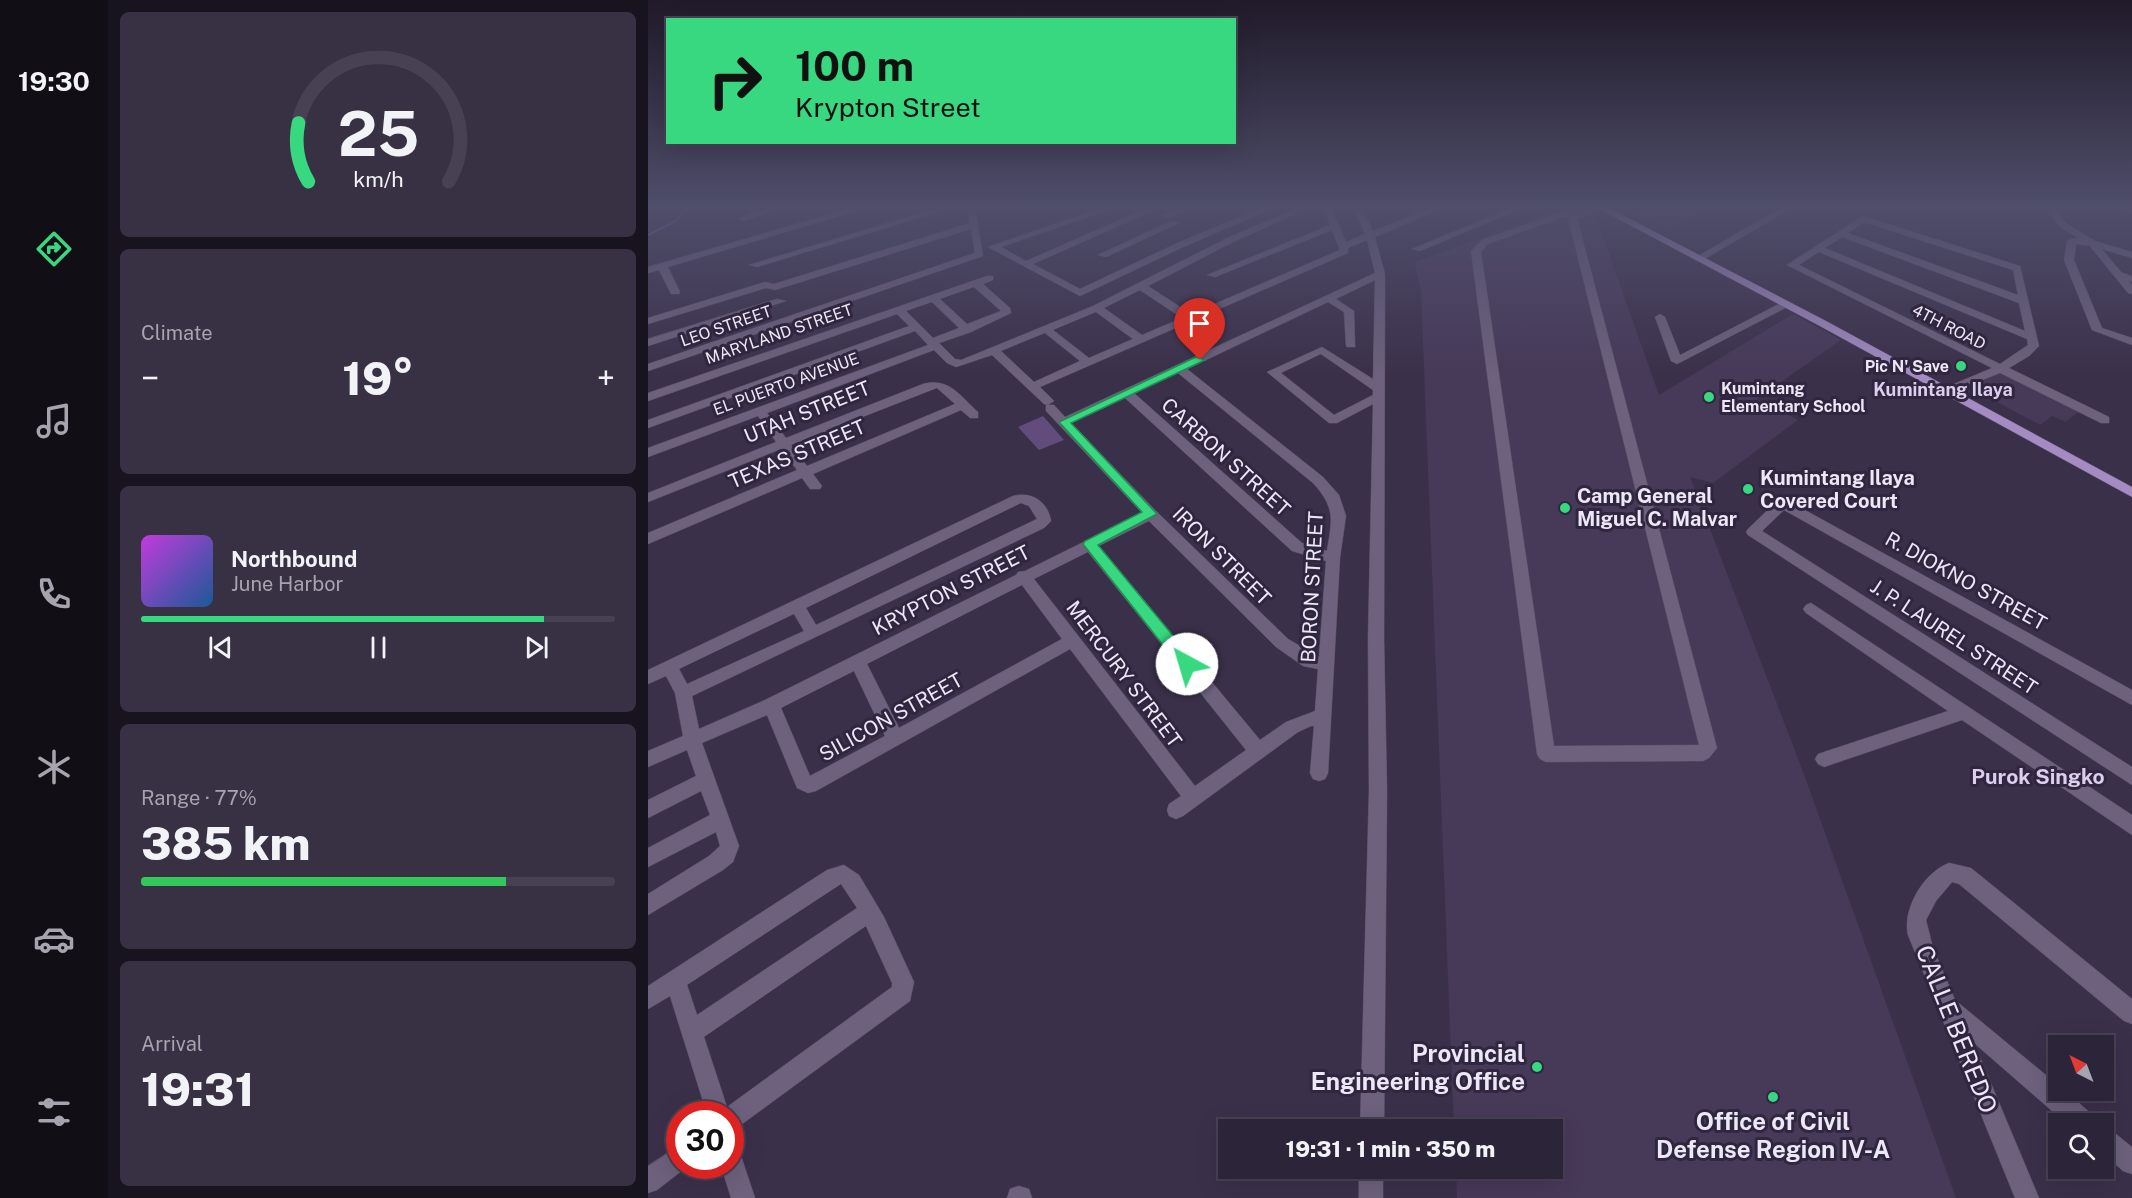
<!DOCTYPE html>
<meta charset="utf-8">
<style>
:root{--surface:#2c2438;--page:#383043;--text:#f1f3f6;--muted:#a6a4ae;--line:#484153;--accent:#37d880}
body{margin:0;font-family:"Public Sans",sans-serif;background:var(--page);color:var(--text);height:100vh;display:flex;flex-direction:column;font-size:22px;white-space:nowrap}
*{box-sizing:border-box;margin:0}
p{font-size:20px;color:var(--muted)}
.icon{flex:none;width:33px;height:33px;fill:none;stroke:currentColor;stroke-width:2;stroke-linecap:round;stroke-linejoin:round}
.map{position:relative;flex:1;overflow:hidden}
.side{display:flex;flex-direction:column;gap:12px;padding:12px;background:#18141f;width:540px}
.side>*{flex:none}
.banner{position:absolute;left:18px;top:18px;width:570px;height:126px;border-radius:0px;box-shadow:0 6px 24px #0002,0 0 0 2px var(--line);background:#37d880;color:#111;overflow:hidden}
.needle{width:39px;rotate:318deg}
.tools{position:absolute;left:1400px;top:1035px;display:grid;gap:12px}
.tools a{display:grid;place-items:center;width:66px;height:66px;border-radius:0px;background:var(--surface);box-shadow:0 6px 24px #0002,0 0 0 2px var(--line);font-size:30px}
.speed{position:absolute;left:18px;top:1101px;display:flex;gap:12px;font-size:30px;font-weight:700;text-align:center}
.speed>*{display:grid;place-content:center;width:78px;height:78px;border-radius:50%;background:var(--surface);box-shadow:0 6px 24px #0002,0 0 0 2px var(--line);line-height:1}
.speed .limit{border:9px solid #d22;background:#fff;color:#111}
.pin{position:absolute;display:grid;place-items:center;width:51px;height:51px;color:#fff;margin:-62px -26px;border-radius:50% 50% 50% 0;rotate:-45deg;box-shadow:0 0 6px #0007}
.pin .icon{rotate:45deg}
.me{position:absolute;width:66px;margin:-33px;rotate:321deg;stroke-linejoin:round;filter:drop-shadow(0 0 4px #0008)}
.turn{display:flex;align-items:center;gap:21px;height:126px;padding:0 30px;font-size:27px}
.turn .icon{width:78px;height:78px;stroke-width:2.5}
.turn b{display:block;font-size:42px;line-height:51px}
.big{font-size:45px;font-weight:800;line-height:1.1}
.side .card{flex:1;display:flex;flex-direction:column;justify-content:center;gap:9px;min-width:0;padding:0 21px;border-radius:9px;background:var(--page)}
.side .dial{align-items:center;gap:0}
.dial svg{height:156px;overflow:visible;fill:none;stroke:var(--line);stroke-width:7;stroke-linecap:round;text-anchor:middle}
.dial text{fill:var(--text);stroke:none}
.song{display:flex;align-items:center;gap:18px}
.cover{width:72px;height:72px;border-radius:9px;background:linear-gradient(135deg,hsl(290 70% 55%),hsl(210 70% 35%))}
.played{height:6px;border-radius:3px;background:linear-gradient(90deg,var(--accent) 85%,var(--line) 85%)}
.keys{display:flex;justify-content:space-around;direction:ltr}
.heat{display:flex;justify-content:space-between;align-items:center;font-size:33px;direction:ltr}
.charge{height:9px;border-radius:4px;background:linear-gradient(90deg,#34c759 77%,var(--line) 0)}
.trip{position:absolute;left:570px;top:1119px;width:345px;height:60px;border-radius:0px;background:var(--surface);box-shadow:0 6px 24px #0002,0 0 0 2px var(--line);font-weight:800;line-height:60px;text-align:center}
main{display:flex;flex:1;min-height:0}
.tab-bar{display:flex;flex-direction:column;width:108px;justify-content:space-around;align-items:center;background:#120e16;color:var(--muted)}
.tab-bar .icon{width:42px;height:42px}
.tab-bar .current{color:var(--accent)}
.tab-bar b{font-size:27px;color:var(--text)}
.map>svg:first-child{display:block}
.built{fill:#473958}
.green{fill:#614c7b}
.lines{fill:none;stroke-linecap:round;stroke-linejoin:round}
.stream{stroke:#7c5da1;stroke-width:2}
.street-casing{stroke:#584e63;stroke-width:1}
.secondary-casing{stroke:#584e63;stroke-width:1}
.primary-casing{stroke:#584e63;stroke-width:1}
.street{fill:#6d617d;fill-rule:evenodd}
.secondary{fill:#6d617d;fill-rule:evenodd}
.primary{fill:#a48cc3;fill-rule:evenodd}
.route{fill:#37d880;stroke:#248c53;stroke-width:1.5}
.poi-dot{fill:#37d880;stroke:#31263f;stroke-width:2}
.labels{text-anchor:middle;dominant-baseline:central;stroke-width:6;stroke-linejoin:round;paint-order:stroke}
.far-street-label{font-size:16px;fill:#ede7f7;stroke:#31263f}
.far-poi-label{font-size:16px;font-weight:bold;fill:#ede7f7;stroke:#31263f;text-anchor:end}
.far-quarter-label{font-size:18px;font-weight:bold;fill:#dbceee;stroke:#31263f}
.street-label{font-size:20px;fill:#ede7f7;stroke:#31263f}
.poi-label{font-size:20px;font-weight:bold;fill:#ede7f7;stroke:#31263f;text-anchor:start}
.neighbourhood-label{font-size:21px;font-weight:bold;fill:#dbceee;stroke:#31263f}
.near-street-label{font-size:24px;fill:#ede7f7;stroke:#31263f}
.near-poi-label{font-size:24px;font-weight:bold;fill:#ede7f7;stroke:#31263f;text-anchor:end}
</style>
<main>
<nav class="tab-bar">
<b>19:30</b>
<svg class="icon current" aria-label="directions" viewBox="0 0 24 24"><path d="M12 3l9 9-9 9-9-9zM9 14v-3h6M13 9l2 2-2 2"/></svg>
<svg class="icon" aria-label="music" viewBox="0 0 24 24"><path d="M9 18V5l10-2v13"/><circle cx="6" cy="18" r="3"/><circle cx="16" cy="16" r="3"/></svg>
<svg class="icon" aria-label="phone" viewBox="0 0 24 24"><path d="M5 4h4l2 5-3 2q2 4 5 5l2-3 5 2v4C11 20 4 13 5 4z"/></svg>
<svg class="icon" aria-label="climate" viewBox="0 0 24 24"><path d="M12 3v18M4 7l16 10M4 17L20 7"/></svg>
<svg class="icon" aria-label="car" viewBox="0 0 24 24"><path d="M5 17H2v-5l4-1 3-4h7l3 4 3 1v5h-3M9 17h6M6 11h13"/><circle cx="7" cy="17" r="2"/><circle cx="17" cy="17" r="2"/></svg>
<svg class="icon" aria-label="filters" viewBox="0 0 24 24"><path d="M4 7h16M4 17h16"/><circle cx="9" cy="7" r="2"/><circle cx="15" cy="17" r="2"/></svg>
</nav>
<section class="side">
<div class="card dial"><svg viewBox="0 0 100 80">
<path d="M14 69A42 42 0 1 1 86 69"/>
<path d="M14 69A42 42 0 0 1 9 39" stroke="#37d880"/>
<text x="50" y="56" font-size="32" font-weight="700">25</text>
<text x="50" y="72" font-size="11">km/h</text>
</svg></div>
<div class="card"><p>Climate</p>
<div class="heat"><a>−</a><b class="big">19°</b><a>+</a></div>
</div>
<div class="card">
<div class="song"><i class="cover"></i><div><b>Northbound</b><p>June Harbor</p></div></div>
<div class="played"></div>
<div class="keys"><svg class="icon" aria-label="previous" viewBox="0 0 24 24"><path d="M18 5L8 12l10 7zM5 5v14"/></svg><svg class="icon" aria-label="pause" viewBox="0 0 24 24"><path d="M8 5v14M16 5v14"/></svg><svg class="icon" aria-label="next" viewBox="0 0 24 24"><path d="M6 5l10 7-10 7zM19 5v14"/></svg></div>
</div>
<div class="card"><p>Range · 77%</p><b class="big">385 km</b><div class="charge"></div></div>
<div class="card"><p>Arrival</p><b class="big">19:31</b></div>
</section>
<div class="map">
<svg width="1484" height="1198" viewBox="0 0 1484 1198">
<rect width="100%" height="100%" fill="#3b304a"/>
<path class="built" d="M 918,207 L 942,207 L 949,211 L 949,220 L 1011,395 L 1145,314 L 1193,340 L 1109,399 L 1150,420 L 1065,483 L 1042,477 L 1157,777 L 1308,1198 L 809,1198 L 808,1169 L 904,1168 L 904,1130 L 806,1129 L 773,292 L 767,262 Z
M 998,207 L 1063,207 L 1064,208 L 1018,231 L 983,214 Z
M 1351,373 L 1430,412 L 1418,422 L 1404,416 L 1392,425 L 1321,387 Z"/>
<path class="green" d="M 395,416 L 416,440 L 391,450 L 370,427 Z"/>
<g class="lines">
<path class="stream" d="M 0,235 L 28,221 L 39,207"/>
<g class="street-casing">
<path id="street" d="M 123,207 L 137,207 L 95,221 L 91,218 Z
M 208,207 L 222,207 L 20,267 L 32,292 L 31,294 L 23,294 L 11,270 L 0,273 L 0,267 Z
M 293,207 L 307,207 L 109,267 L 101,265 Z
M 319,207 L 327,207 L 335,256 L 0,371 L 0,364 L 327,253 L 323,229 L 127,290 L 118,288 L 0,324 L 0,318 L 117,282 L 126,284 L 322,223 Z
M 457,207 L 470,207 L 353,247 L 378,261 L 501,207 L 513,207 L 385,264 L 432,289 L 527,244 L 616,207 L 628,207 L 533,248 L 432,296 L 340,247 Z
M 533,207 L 546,207 L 520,218 L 513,216 Z
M 652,207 L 664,207 L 585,242 L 500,286 L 543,314 L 692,250 L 684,230 L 567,277 L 559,275 L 682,225 L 675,207 L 683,207 L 698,242 L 717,234 L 705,207 L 713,207 L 725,231 L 786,207 L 798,207 L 727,237 L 737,274 L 736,639 L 739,791 L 736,1130 L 712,1130 L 721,791 L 720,639 L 725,404 L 689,423 L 681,423 L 619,372 L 674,347 L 725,379 L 727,280 L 688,299 L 706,311 L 707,347 L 699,347 L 698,345 L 696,312 L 680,302 L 539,369 L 675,477 L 691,495 L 698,516 L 692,557 L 680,773 L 677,779 L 671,781 L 665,779 L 662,773 L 666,726 L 663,726 L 650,732 L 535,816 L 528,819 L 521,816 L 519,810 L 521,804 L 533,796 L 422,649 L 168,791 L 160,793 L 149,788 L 119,715 L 54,743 L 91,846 L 85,862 L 75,870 L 0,915 L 0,894 L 61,856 L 72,846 L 68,832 L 0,867 L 0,848 L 62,815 L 53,791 L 0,818 L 0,800 L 48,776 L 39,750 L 0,767 L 0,751 L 35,736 L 27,693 L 18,676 L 0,684 L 0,670 L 365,496 C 384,491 400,502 403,521 L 396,528 L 44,696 L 51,729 L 117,700 L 368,575 L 370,572 L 377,571 L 494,513 L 398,411 L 398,405 L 406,405 L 417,417 L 727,273 L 719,240 L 700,248 L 700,253 L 392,387 L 406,401 L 400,405 L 396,404 L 344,355 L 308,367 L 299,363 L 286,350 L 119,413 L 138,438 L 275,384 C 301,377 312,396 330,412 L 330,418 L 322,418 L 313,410 L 165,474 L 174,486 L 172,489 L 162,489 L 154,478 L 0,544 L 0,533 L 149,470 L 133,449 L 0,502 L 0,493 L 128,442 L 110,416 L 0,457 L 0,448 L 280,345 L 267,331 L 0,428 L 0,420 L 261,326 L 249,314 L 0,401 L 0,393 L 339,276 L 345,276 L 345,280 L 335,284 L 362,308 L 363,313 L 323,332 L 291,343 L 307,359 L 313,360 L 445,306 L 579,238 ZM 326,287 L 353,311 L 319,324 L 292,299 ZM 492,290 L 534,318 L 494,335 L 456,308 ZM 284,302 L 311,328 L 285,338 L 258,311 ZM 448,312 L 485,339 L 441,358 L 405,330 ZM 397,333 L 432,361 L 386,382 L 353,351 ZM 673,354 L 725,390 L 725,395 L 686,415 L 633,373 ZM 530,373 L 665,483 C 688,508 684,520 679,551 L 654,543 L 486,393 ZM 289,388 L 307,404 L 159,466 L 143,445 ZM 477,398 L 644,551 L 678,561 L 671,657 L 640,639 L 508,511 L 423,423 ZM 373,503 L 381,506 L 389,519 L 168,625 L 158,608 ZM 501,521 L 628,647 L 655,666 L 670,669 L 667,711 L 638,722 L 612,740 L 451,546 ZM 440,552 L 598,750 L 547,786 L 386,579 ZM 374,585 L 414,639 L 251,728 L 219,664 ZM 146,614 L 156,631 L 39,684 L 31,669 ZM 206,671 L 237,736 L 162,776 L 133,708 Z
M 866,207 L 878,207 L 772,251 L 764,249 Z
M 926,207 L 939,207 L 925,214 L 952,207 L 959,209 L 929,218 L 1069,748 L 1061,758 L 1055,761 L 898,762 L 892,759 L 889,754 L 823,251 L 834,240 ZM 916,217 L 920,218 L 1051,745 L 906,746 L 833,252 L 840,244 Z
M 1135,207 L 1146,207 L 1053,261 L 1045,259 Z
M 1466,207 L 1484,207 L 1484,213 L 1467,209 Z
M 1215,216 L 1372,266 L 1391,346 L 1381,356 L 1361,368 L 1461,417 L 1461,423 L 1453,423 L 1352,373 L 1302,393 L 1294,393 L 1294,389 L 1344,368 L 1139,265 ZM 1216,222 L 1365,270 L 1370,295 L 1200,233 ZM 1194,237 L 1371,303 L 1377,331 L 1177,248 ZM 1171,252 L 1379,339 L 1380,345 L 1352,364 L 1151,265 Z
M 524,221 L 531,223 L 458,257 L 450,255 Z
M 1424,238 L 1444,240 L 1484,252 L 1484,258 L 1443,246 L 1428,244 L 1426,260 L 1454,328 L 1484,338 L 1484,345 L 1444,330 L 1416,260 L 1419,241 Z
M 1472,272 L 1484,276 L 1484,282 L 1469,277 L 1469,273 Z
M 129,299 L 138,301 L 0,346 L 0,339 Z
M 1137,301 L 1141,302 L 1141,306 L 1029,364 L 1023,361 L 1007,317 L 1012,314 L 1017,317 L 1032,355 Z
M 1135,498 L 1484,690 L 1484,705 L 1136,510 L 1114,531 L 1484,767 L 1484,785 L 1100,535 L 1098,532 L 1100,529 L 1130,500 Z
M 1163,603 L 1484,815 L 1484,835 L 1314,720 L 1176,767 L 1170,764 L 1167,759 L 1170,754 L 1300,711 L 1158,613 L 1155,609 L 1158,605 Z
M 1301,863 L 1323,868 L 1484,999 L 1484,1024 L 1476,1021 L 1311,884 L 1304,882 L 1288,901 L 1278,920 L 1285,948 L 1307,1000 L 1410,1085 L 1410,1090 L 1416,1090 L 1446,1116 L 1450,1124 L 1419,1124 L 1326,1043 L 1391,1198 L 1367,1198 L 1260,935 C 1254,909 1276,872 1301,863 Z
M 196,865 L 211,875 L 236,917 L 266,982 L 262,1001 L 90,1127 L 82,1130 L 82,1114 L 59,1114 L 22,996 L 0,1009 L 0,986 L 179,870 ZM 193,884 L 209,908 L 49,1015 L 39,985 ZM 218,926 L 244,983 L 244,987 L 79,1107 L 56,1037 Z
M 1455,1126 L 1463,1130 L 1484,1147 L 1484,1174 L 1475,1171 L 1455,1153 Z
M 82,1143 L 90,1147 L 107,1198 L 83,1198 L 73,1166 L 82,1166 Z
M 32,1145 L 32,1166 L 40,1166 L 9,1190 L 0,1193 L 0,1166 Z
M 711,1168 L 735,1168 L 735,1198 L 711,1198 Z
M 371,1186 L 381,1189 L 384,1198 L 359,1198 L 362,1189 Z"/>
</g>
<g class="secondary-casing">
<path id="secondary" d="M 1396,207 L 1405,207 L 1418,223 L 1447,241 L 1484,285 L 1484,294 L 1480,293 L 1441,245 L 1412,227 Z"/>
</g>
<g class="primary-casing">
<path id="primary" d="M 948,207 L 959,207 L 1178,321 L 1484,487 L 1484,497 L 1170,325 Z"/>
</g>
<use href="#street" class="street"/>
<use href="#secondary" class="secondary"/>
<use href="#primary" class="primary"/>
</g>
<linearGradient id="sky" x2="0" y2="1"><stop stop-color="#201a29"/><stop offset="0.55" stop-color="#4f4e6b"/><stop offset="1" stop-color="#4f4e6b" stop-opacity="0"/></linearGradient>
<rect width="1484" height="375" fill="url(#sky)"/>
<path class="route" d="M 548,357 L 557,360 L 423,423 L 509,514 L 450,545 L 545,660 L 547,664 L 545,669 L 534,669 L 435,544 L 437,541 L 494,512 L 411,422 Z"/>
<g class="poi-dot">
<circle cx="1313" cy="366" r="6"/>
<circle cx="1061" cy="397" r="6"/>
<circle cx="1100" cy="489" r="6"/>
<circle cx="917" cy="508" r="6"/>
<circle cx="889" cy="1067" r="6"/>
<circle cx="1125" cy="1097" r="6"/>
</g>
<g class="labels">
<g class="far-street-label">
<text transform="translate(78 326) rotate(-19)">LEO STREET</text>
<text transform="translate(1301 327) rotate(27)">4TH ROAD</text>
<text transform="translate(131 334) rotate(-19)">MARYLAND STREET</text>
<text transform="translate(138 384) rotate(-20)">EL PUERTO AVENUE</text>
</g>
<g class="far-poi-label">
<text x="1301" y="366">Pic N' Save</text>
<text x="1073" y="388" text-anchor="start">Kumintang<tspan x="1073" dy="18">Elementary School</tspan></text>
</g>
<g class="far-quarter-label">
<text x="1295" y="389">Kumintang Ilaya</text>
</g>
<g class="street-label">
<text transform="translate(159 412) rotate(-22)">UTAH STREET</text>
<text transform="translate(149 454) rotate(-23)">TEXAS STREET</text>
<text transform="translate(578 457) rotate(42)">CARBON STREET</text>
<text transform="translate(574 556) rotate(45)">IRON STREET</text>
<text transform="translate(1318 581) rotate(29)">R. DIOKNO STREET</text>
<text transform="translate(664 587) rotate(-87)">BORON STREET</text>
<text transform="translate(303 590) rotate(-27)">KRYPTON STREET</text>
<text transform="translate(1306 637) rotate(33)">J. P. LAUREL STREET</text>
<text transform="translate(476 674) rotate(53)">MERCURY STREET</text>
<text transform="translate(243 717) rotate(-29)">SILICON STREET</text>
</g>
<g class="poi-label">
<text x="1112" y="478">Kumintang Ilaya<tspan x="1112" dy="23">Covered Court</tspan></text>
<text x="929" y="496">Camp General<tspan x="929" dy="23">Miguel C. Malvar</tspan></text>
</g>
<g class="neighbourhood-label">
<text x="1390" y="776">Purok Singko</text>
</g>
<g class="near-street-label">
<text transform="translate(1309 1029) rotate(68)">CALLE BEREDO</text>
</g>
<g class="near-poi-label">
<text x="877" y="1053">Provincial<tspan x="877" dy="28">Engineering Office</tspan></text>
<text x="1125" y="1121" text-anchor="middle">Office of Civil<tspan x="1125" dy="28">Defense Region IV-A</tspan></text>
</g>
</g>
</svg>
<div class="tools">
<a><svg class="needle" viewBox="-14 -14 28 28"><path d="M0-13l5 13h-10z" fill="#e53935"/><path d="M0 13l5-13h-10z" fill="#a6a4ae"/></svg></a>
<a><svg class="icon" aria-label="search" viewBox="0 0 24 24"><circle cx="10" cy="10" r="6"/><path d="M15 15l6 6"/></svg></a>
</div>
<div class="speed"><div class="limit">30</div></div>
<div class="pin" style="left:552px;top:360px;background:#d93025"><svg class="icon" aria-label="arrive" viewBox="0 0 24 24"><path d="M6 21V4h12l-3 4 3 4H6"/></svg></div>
<svg class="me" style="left:539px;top:664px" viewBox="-20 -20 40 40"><circle r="19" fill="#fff"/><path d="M0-13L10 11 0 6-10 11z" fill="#37d880"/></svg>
<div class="trip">19:31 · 1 min · 350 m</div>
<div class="banner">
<div class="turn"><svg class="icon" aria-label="right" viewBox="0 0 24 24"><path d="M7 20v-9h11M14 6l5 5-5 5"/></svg><div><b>100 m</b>Krypton Street</div></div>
</div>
</div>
</main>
